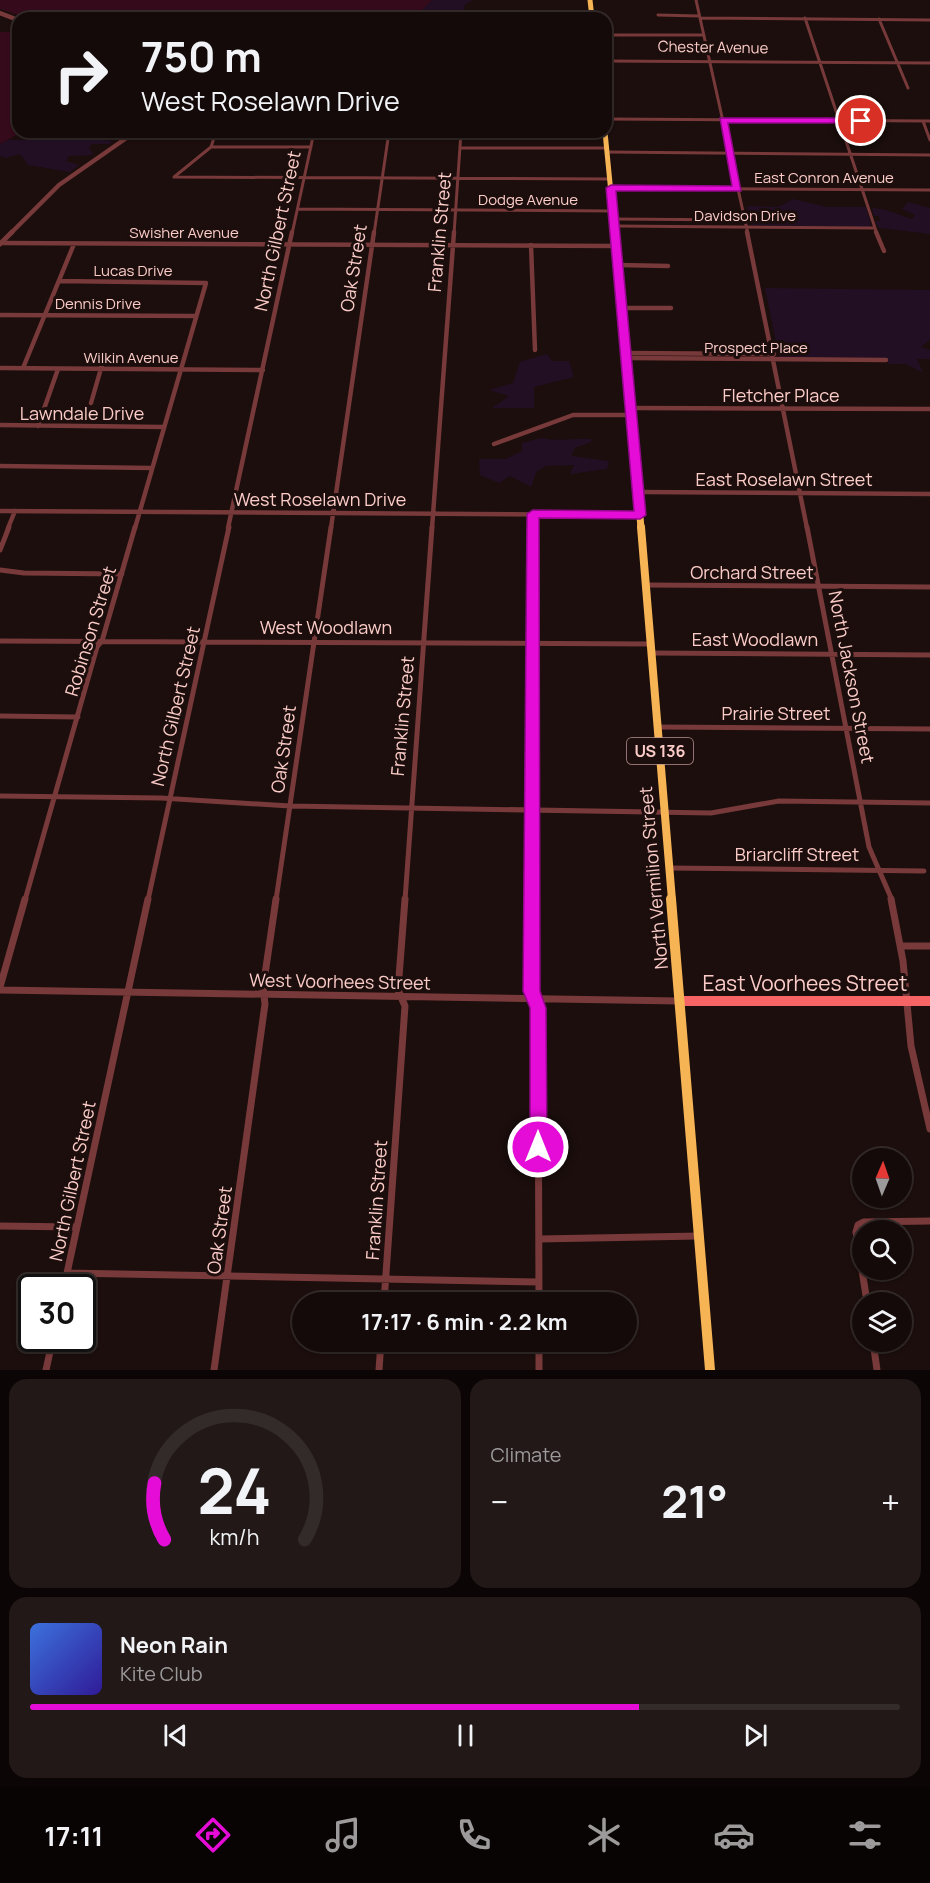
<!DOCTYPE html>
<meta charset="utf-8">
<style>
:root{--surface:#140a09;--page:#211817;--text:#f1f3f6;--muted:#9d9a9c;--line:#332b2a;--accent:#e40cd6}
body{margin:0;font-family:Manrope,sans-serif;background:var(--page);color:var(--text);height:100vh;display:flex;flex-direction:column;font-size:22px;white-space:nowrap}
*{box-sizing:border-box;margin:0}
p{font-size:20px;color:var(--muted)}
.icon{flex:none;width:33px;height:33px;fill:none;stroke:currentColor;stroke-width:2;stroke-linecap:round;stroke-linejoin:round}
.map{position:relative;height:1370px;overflow:hidden}
.sheet{display:flex;flex-direction:column;gap:9px;padding:9px;background:#0b0605;flex:1}
.sheet>*{flex:none}
.top-card{position:absolute;left:12px;top:12px;width:600px;height:126px;border-radius:18px;box-shadow:0 2px 4px #0004,0 0 0 2px var(--line);background:#140a09;color:var(--text);overflow:hidden}
.needle{width:39px;rotate:2deg}
.tools{position:absolute;left:852px;top:1148px;display:grid;gap:12px}
.tools a{display:grid;place-items:center;width:60px;height:60px;border-radius:50%;background:var(--surface);box-shadow:0 2px 4px #0004,0 0 0 2px var(--line);font-size:30px}
.speed{position:absolute;left:18px;top:1274px;display:flex;gap:12px;font-size:30px;font-weight:700;text-align:center}
.speed>*{display:grid;place-content:center;width:78px;height:78px;border-radius:50%;background:var(--surface);box-shadow:0 2px 4px #0004,0 0 0 2px var(--line);line-height:1}
.speed .limit{border:3px solid #111;border-radius:9px;background:#fff;color:#111}
.pin{position:absolute;display:grid;place-items:center;width:51px;height:51px;color:#fff;margin:-26px;border:3px solid #fff;border-radius:50%;box-shadow:0 2px 6px #0007}
.me{position:absolute;width:66px;margin:-33px;rotate:0deg;stroke-linejoin:round;filter:drop-shadow(0 0 4px #0008)}
.turn{display:flex;align-items:center;gap:21px;height:126px;padding:0 30px;font-size:27px}
.turn .icon{width:78px;height:78px;stroke-width:2.5}
.turn b{display:block;font-size:42px;line-height:51px}
.big{font-size:45px;font-weight:700;line-height:1.1}
.sheet .card{flex:1;display:flex;flex-direction:column;justify-content:center;gap:9px;min-width:0;padding:0 21px;border-radius:18px;background:var(--page)}
.sheet .dial{align-items:center;gap:0}
.dial svg{height:156px;overflow:visible;fill:none;stroke:var(--line);stroke-width:7;stroke-linecap:round;text-anchor:middle}
.dial text{fill:var(--text);stroke:none}
.song{display:flex;align-items:center;gap:18px}
.cover{width:72px;height:72px;border-radius:9px;background:linear-gradient(135deg,hsl(220 70% 55%),hsl(250 70% 35%))}
.played{height:6px;border-radius:3px;background:linear-gradient(90deg,var(--accent) 70%,var(--line) 70%)}
.keys{display:flex;justify-content:space-around;direction:ltr}
.heat{display:flex;justify-content:space-between;align-items:center;font-size:33px;direction:ltr}
.sheet .tiles{flex:1;display:grid;gap:9px;grid-template-columns:1fr 1fr}
.card:last-child{grid-column:span 2}
.trip{position:absolute;left:292px;top:1292px;width:345px;height:60px;border-radius:30px;background:var(--surface);box-shadow:0 2px 4px #0004,0 0 0 2px var(--line);font-weight:700;line-height:60px;text-align:center}
.menu{display:flex;height:96px;justify-content:space-around;align-items:center;background:#080404;color:var(--muted)}
.menu .icon{width:42px;height:42px}
.menu .active{color:var(--accent)}
.menu b{font-size:27px;color:var(--text)}
.map>svg:first-child{display:block}
.green{fill:#230f24}
.water{fill:#350a1b}
.lines{fill:none;stroke-linecap:round;stroke-linejoin:round}
.minor-far3{stroke:#773939;stroke-width:3}
.minor-far2{stroke:#773939;stroke-width:4.5}
.minor-far1{stroke:#773939;stroke-width:5}
.minor{stroke:#773939;stroke-width:7}
.tertiary-far1{stroke:#773939;stroke-width:4.5}
.tertiary{stroke:#773939;stroke-width:5}
.secondary{stroke:#f76465;stroke-width:10}
.primary-far3{stroke:#f6b455;stroke-width:5}
.primary-far2{stroke:#f6b455;stroke-width:7}
.primary-far1{stroke:#f6b455;stroke-width:8}
.primary{stroke:#f6b455;stroke-width:10}
.route{fill:#e40cd6;stroke:#94088b;stroke-width:1.5}
.labels{text-anchor:middle;dominant-baseline:central;stroke-width:6;stroke-linejoin:round;paint-order:stroke}
.far-street-label{font-size:15px;fill:#fcccc8;stroke:#1b0e0c}
.shield{fill:#1b0e0c;stroke:#b89390;stroke-width:1.5}
.shield-label{font-size:16px;font-weight:bold;fill:#fcccc8}
.street-label{font-size:18px;fill:#fcccc8;stroke:#1b0e0c}
.near-street-label{font-size:21px;fill:#fcccc8;stroke:#1b0e0c}
</style>
<div class="map">
<svg width="930" height="1370" viewBox="0 0 930 1370">
<rect width="100%" height="100%" fill="#1b0e0c"/>
<path class="green" d="M 432,0 L 474,0 L 465,4 L 462,18 L 414,18 Z
M 48,132 L 96,132 L 91,139 L 113,141 L 109,144 L 92,144 L 89,147 L 93,155 L 69,156 L 66,161 L 79,165 L 70,172 L 28,165 L 20,154 L 6,158 L 0,156 L 0,144 L 8,140 L 54,139 Z
M 793,199 L 827,207 L 866,207 L 871,225 L 868,227 L 751,225 L 747,206 L 778,207 Z
M 908,202 L 930,208 L 930,234 L 879,228 L 875,221 L 880,221 L 879,216 L 874,216 L 872,208 L 883,209 L 912,219 L 915,215 L 902,209 Z
M 765,288 L 930,290 L 930,340 L 921,347 L 930,350 L 930,359 L 917,359 L 923,373 L 906,364 L 888,364 L 887,358 L 779,357 Z
M 547,354 L 552,361 L 569,361 L 574,377 L 534,387 L 534,408 L 492,408 L 509,396 L 489,390 L 513,383 L 520,362 Z
M 541,438 C 559,442 573,438 591,439 L 591,442 L 575,448 L 571,456 L 609,461 L 607,469 L 570,474 L 574,465 L 546,466 L 536,472 L 531,487 L 510,476 L 499,483 L 480,475 L 479,459 L 506,459 L 522,451 L 522,443 Z"/>
<path class="water" d="M 0,0 L 432,0 L 414,18 L 27,18 L 0,9 Z
M 0,32 L 18,32 L 18,132 L 22,132 L 0,144 Z"/>
<g class="lines">
<path class="minor-far3" d="M 696,0 L 748,234
M 658,15 L 699,16
M 700,18 L 930,20
M 805,18 L 877,234
M 879,19 L 908,88
M 606,35 L 704,35
M 606,61 L 930,63
M 606,119 L 930,121
M 923,121 L 930,140
M 211,147 L 311,147
M 460,148 L 607,148
M 607,152 L 930,155
M 174,177 L 610,179
M 174,177 L 211,147 L 216,132
M 611,188 L 930,190
M 298,209 L 613,211
M 614,219 L 745,220
M 615,226 L 874,228
M 292,234 L 314,132
M 374,234 L 389,132
M 454,234 L 461,132"/>
<path class="minor-far2" d="M 747,232 L 807,528
M 876,232 L 884,251
M 2,243 L 617,246
M 531,245 L 535,350
M 619,265 L 668,266
M 59,281 L 206,283 L 135,528
M 623,308 L 671,308
M 0,315 L 196,316
M 626,353 L 774,354
M 627,358 L 886,360
M 0,368 L 263,370
M 23,368 L 74,244
M 91,403 L 104,358
M 631,408 L 930,409
M 0,425 L 163,427
M 38,426 L 58,369
M 494,444 L 573,415 L 631,415
M 0,466 L 152,468
M 638,492 L 930,494
M 0,511 L 640,515
M 8,528 L 15,511
M 228,528 L 292,232
M 331,528 L 374,232
M 432,528 L 454,232
M 533,528 L 533,514"/>
<path class="minor-far1" d="M 807,527 L 869,847 L 892,900
M 0,550 L 9,527
M 0,570 L 24,573 L 122,574
M 646,585 L 930,587
M 0,641 L 651,644
M 651,653 L 930,655
M 0,716 L 78,717
M 658,727 L 930,729
M 0,796 L 161,798 L 290,806 L 711,813 L 779,801 L 930,803
M 669,868 L 924,871
M 25,900 L 97,647 L 102,641 L 135,527
M 148,900 L 229,527
M 276,900 L 331,527
M 405,900 L 432,527
M 532,900 L 533,527"/>
<path class="minor" d="M 532,899 L 532,991 L 538,1008 L 539,1302
M 891,899 L 903,961 L 911,1046 L 930,1129
M 901,946 L 930,946
M 0,987 L 25,899
M 0,990 L 679,1001
M 0,1226 L 77,1227
M 539,1239 L 699,1236
M 67,1273 L 539,1282
M 64,1287 L 148,899
M 384,1302 L 405,1006 L 398,990 L 405,899
M 867,1302 L 856,1232 L 858,1225 L 864,1222 L 930,1221
M 539,1341 L 539,1370
M 873,1341 L 877,1370
M 46,1370 L 53,1338
M 214,1370 L 265,1004 L 263,988 L 276,899
M 379,1370 L 381,1341"/>
<path class="tertiary-far1" d="M 0,13 L 18,20
M 10,234 L 59,185 L 135,132"/>
<path class="tertiary" d="M 0,244 L 12,232"/>
<path class="secondary" d="M 680,1001 L 930,1001"/>
<path class="primary-far3" d="M 590,0 L 592,18
M 605,132 L 615,234"/>
<path class="primary-far2" d="M 615,232 L 641,528"/>
<path class="primary-far1" d="M 641,527 L 672,900"/>
<path class="primary" d="M 671,899 L 710,1370"/>
</g>
<path class="route" d="M 720,118 L 861,118 L 865,121 L 861,123 L 728,123 L 741,191 L 616,191 L 646,515 L 640,519 L 539,518 L 540,991 L 546,1008 L 547,1147 L 545,1152 L 538,1155 L 532,1152 L 530,1147 L 530,1008 L 523,991 L 527,514 L 533,510 L 634,511 L 606,188 L 611,185 L 732,186 Z"/>
<g class="labels">
<g class="far-street-label">
<text transform="translate(713 47) rotate(1)">Chester Avenue</text>
<text x="824" y="177">East Conron Avenue</text>
<text x="528" y="199">Dodge Avenue</text>
<text x="745" y="215">Davidson Drive</text>
<text x="184" y="232">Swisher Avenue</text>
<text x="133" y="270">Lucas Drive</text>
<text x="98" y="303">Dennis Drive</text>
<text x="756" y="347">Prospect Place</text>
<text x="131" y="357">Wilkin Avenue</text>
</g>
<rect class="shield" x="627" y="738" width="66" height="26" rx="4.5"/>
<g class="shield-label">
<text x="660" y="751">US 136</text>
</g>
<g class="street-label">
<text transform="translate(277 231) rotate(-78)">North Gilbert Street</text>
<text transform="translate(439 232) rotate(-85)">Franklin Street</text>
<text transform="translate(353 268) rotate(-81)">Oak Street</text>
<text x="781" y="395">Fletcher Place</text>
<text x="82" y="413">Lawndale Drive</text>
<text x="784" y="479">East Roselawn Street</text>
<text x="320" y="499">West Roselawn Drive</text>
<text x="752" y="572">Orchard Street</text>
<text x="326" y="627">West Woodlawn</text>
<text transform="translate(90 631) rotate(-73)">Robinson Street</text>
<text x="755" y="639">East Woodlawn</text>
<text transform="translate(852 677) rotate(79)">North Jackson Street</text>
<text transform="translate(175 706) rotate(-77)">North Gilbert Street</text>
<text x="776" y="713">Prairie Street</text>
<text transform="translate(402 716) rotate(-85)">Franklin Street</text>
<text transform="translate(283 749) rotate(-82)">Oak Street</text>
<text x="797" y="854">Briarcliff Street</text>
<text transform="translate(653 878) rotate(-95)">North Vermilion Street</text>
<text transform="translate(340 981) rotate(1)">West Voorhees Street</text>
<text transform="translate(72 1181) rotate(-78)">North Gilbert Street</text>
<text transform="translate(376 1200) rotate(-86)">Franklin Street</text>
<text transform="translate(219 1230) rotate(-82)">Oak Street</text>
</g>
<g class="near-street-label">
<text x="805" y="983">East Voorhees Street</text>
</g>
</g>
</svg>
<div class="tools">
<a><svg class="needle" viewBox="-14 -14 28 28"><path d="M0-13l5 13h-10z" fill="#e53935"/><path d="M0 13l5-13h-10z" fill="#9d9a9c"/></svg></a>
<a><svg class="icon" aria-label="search" viewBox="0 0 24 24"><circle cx="10" cy="10" r="6"/><path d="M15 15l6 6"/></svg></a>
<a><svg class="icon" aria-label="layers" viewBox="0 0 24 24"><path d="M12 4l9 5-9 5-9-5zM3 14l9 5 9-5"/></svg></a>
</div>
<div class="speed"><div class="limit">30</div></div>
<div class="pin" style="left:861px;top:121px;background:#d93025"><svg class="icon" aria-label="arrive" viewBox="0 0 24 24"><path d="M6 21V4h12l-3 4 3 4H6"/></svg></div>
<svg class="me" style="left:538px;top:1147px" viewBox="-20 -20 40 40"><circle r="17" fill="#e40cd6" stroke="#fff" stroke-width="3"/><path d="M0-11L8 9 0 5-8 9z" fill="#fff"/></svg>
<div class="trip">17:17 · 6 min · 2.2 km</div>
<div class="top-card">
<div class="turn"><svg class="icon" aria-label="right" viewBox="0 0 24 24"><path d="M7 20v-9h11M14 6l5 5-5 5"/></svg><div><b>750 m</b>West Roselawn Drive</div></div>
</div>
</div>
<section class="sheet">
<div class="tiles">
<div class="card dial"><svg viewBox="0 0 100 80">
<path d="M14 69A42 42 0 1 1 86 69"/>
<path d="M14 69A42 42 0 0 1 9 40" stroke="#e40cd6"/>
<text x="50" y="56" font-size="32" font-weight="700">24</text>
<text x="50" y="72" font-size="11">km/h</text>
</svg></div>
<div class="card"><p>Climate</p>
<div class="heat"><a>−</a><b class="big">21°</b><a>+</a></div>
</div>
<div class="card">
<div class="song"><i class="cover"></i><div><b>Neon Rain</b><p>Kite Club</p></div></div>
<div class="played"></div>
<div class="keys"><svg class="icon" aria-label="previous" viewBox="0 0 24 24"><path d="M18 5L8 12l10 7zM5 5v14"/></svg><svg class="icon" aria-label="pause" viewBox="0 0 24 24"><path d="M8 5v14M16 5v14"/></svg><svg class="icon" aria-label="next" viewBox="0 0 24 24"><path d="M6 5l10 7-10 7zM19 5v14"/></svg></div>
</div>
</div>
</section>
<nav class="menu">
<b>17:11</b>
<svg class="icon active" aria-label="directions" viewBox="0 0 24 24"><path d="M12 3l9 9-9 9-9-9zM9 14v-3h6M13 9l2 2-2 2"/></svg>
<svg class="icon" aria-label="music" viewBox="0 0 24 24"><path d="M9 18V5l10-2v13"/><circle cx="6" cy="18" r="3"/><circle cx="16" cy="16" r="3"/></svg>
<svg class="icon" aria-label="phone" viewBox="0 0 24 24"><path d="M5 4h4l2 5-3 2q2 4 5 5l2-3 5 2v4C11 20 4 13 5 4z"/></svg>
<svg class="icon" aria-label="climate" viewBox="0 0 24 24"><path d="M12 3v18M4 7l16 10M4 17L20 7"/></svg>
<svg class="icon" aria-label="car" viewBox="0 0 24 24"><path d="M5 17H2v-5l4-1 3-4h7l3 4 3 1v5h-3M9 17h6M6 11h13"/><circle cx="7" cy="17" r="2"/><circle cx="17" cy="17" r="2"/></svg>
<svg class="icon" aria-label="filters" viewBox="0 0 24 24"><path d="M4 7h16M4 17h16"/><circle cx="9" cy="7" r="2"/><circle cx="15" cy="17" r="2"/></svg>
</nav>
